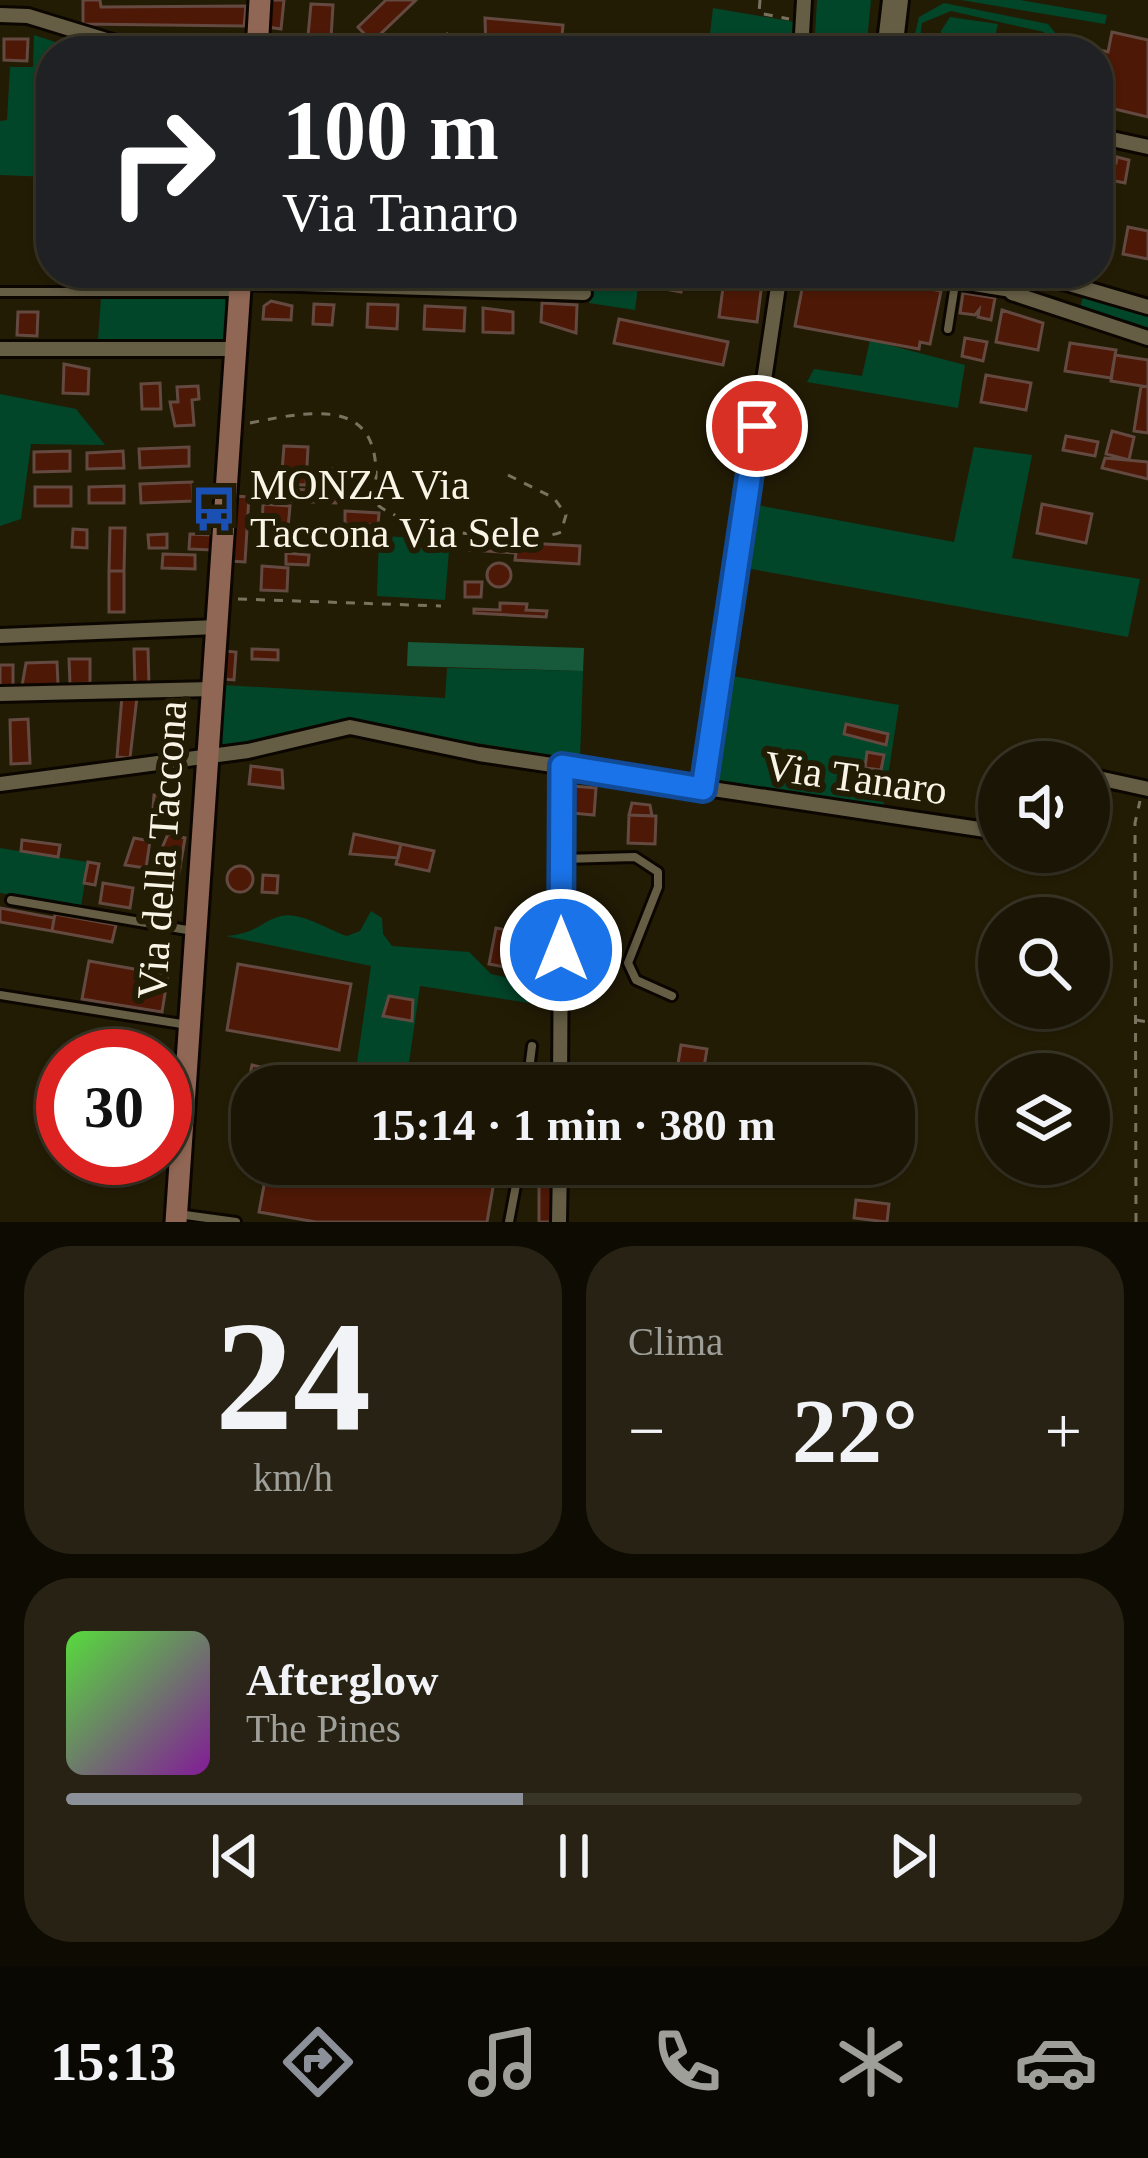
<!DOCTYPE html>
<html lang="it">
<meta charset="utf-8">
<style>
:root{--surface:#1a1504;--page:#272213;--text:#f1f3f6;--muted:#9f9f9a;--line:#383426;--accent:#8c9099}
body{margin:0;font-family:"Times New Roman",serif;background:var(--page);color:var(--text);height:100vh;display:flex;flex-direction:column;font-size:45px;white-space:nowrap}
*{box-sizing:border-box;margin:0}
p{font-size:39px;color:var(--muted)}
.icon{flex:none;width:66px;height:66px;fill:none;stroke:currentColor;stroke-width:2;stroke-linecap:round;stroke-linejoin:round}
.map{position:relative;height:1222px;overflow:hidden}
.panel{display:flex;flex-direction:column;gap:24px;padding:24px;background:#0e0c02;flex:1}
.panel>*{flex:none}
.hud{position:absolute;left:36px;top:36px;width:1077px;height:252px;border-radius:48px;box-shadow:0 3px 9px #0004,0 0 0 3px var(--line);background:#202124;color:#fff;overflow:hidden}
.tools{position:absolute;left:978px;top:741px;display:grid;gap:24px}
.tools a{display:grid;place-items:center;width:132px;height:132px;border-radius:50%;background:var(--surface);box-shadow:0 3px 9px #0004,0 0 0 3px var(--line);font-size:60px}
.speed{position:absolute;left:36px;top:1029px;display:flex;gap:24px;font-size:60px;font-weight:700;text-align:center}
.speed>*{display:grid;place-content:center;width:156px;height:156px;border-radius:50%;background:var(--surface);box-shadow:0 3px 9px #0004,0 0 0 3px var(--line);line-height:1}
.speed .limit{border:18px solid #d22;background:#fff;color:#111}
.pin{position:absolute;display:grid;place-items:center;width:102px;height:102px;color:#fff;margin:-51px;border:6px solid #fff;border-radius:50%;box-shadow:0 3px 12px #0007}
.me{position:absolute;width:132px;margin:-66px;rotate:0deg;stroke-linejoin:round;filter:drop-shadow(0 0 9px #0008)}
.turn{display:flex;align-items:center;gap:42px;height:252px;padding:0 48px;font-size:54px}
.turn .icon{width:156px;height:156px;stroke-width:2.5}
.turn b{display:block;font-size:84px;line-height:102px}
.big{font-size:90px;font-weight:700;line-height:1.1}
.panel .tile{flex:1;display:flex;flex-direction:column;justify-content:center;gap:18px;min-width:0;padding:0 42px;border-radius:48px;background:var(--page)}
.panel .dial{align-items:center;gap:0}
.dial b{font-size:156px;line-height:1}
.song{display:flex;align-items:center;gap:36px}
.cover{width:144px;height:144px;border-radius:18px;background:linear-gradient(135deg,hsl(110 70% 55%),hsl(290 70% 35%))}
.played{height:12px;border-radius:6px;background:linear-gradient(90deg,var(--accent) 45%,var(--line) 45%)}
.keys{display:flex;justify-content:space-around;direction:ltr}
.heat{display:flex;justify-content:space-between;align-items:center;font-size:66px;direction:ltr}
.panel .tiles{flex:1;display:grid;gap:24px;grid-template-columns:1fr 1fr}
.tile:last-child{grid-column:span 2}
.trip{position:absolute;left:231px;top:1065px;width:684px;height:120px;border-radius:48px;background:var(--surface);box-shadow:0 3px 9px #0004,0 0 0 3px var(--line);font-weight:700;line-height:120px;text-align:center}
.dock{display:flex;height:192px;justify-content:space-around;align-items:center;background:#0a0802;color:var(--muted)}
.dock .icon{width:84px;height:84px}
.dock .current{color:var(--accent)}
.dock b{font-size:54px;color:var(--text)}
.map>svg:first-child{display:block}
.green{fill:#02462a}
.forest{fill:#175a3b}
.building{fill:#4d1806;stroke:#634940;stroke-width:3}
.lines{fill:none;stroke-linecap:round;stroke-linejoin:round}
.lane-casing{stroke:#0c0600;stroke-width:14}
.street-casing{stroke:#0c0600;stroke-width:20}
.secondary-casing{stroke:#0c0600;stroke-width:27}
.path{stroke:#78725f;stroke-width:3;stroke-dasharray:9 9;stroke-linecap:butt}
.lane{stroke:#655d44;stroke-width:8}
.street{stroke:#655d44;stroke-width:14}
.secondary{stroke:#906654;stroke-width:21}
.route-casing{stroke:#114b97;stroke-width:30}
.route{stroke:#1a73e8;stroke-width:21}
.labels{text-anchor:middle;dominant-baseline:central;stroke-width:12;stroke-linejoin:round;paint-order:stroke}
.poi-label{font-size:42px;fill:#f9f5e6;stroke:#231c05;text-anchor:start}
.street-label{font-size:42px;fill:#f9f5e6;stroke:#231c05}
</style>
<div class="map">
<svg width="1148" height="1222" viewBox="0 0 1148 1222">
<rect width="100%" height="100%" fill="#231c05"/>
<path class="green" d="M 817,0 L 871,0 L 866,51 L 814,51 Z
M 961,0 L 1020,0 L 1107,15 L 1105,24 Z
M 944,3 L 1048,24 L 1070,51 L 1061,51 L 1044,32 L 951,11 L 922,23 L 918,51 L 911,51 L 919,17 Z
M 713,8 L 795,22 L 792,51 L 708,51 Z
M 950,17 L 998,24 L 991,51 L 940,51 L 941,31 Z
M 34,35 L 83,51 L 51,51 L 50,177 L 0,175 L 0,121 L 7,120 L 10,67 L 33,67 Z
M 590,273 L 640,273 L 635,310 L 589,303 Z
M 1084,294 L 1148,317 L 1148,331 L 1080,307 Z
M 225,297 L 225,341 L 98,340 L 101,298 Z
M 870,340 L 965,365 L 958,408 L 807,382 L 814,369 L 862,376 Z
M 0,394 L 76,409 L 105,445 L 31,444 L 21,519 L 0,526 Z
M 974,447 L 1032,455 L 1012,558 L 1140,579 L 1128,637 L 746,568 L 757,505 L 954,542 Z
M 379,536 L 450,539 L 445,600 L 377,596 Z
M 447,668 L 583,671 L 580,760 L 339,720 L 278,740 L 221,746 L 223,685 L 445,698 Z
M 732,676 L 899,705 L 883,808 L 714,783 Z
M 0,848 L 88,862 L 81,907 L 0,893 Z
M 371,911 L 382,918 L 383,934 L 392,946 L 469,952 L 491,974 L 515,979 L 527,971 L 542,928 L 550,931 L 549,993 L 542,1005 L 420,986 L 407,1077 L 356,1070 L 371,966 L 226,936 C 259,933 259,922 281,916 C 300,911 329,930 347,936 L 360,931 Z"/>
<path class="forest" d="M 408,642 L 584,648 L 583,671 L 407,666 Z"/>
<path class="building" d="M 83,0 L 100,0 L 101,7 L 246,6 L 244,26 L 83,24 Z
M 269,0 L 284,0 L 281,29 L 267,27 Z
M 386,0 L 416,0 L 372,42 L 358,27 Z
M 311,4 L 333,5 L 331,38 L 308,36 Z
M 485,18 L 563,25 L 561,47 L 507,42 L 507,51 L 486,51 Z
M 1112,32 L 1148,40 L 1148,117 L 1098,105 L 1098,51 L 1088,51 L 1089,47 L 1108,52 Z
M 447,34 L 460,51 L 428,51 Z
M 4,39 L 28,39 L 27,61 L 4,60 Z
M 1117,157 L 1129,160 L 1125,183 L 1105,179 L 1108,162 L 1116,163 Z
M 1128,227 L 1148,231 L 1148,259 L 1123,254 Z
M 667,273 L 684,273 L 681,292 L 665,289 Z
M 725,273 L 763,275 L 757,322 L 719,317 Z
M 805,273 L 891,273 L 889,281 L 941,291 L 930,344 L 920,342 L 919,349 L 795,326 Z
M 963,293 L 995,298 L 991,320 L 978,317 L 979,310 L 975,315 L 960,313 Z
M 271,301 L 292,306 L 291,320 L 263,319 L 264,306 Z
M 542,303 L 577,305 L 576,333 L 541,322 Z
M 314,304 L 334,305 L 332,325 L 313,324 Z
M 368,304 L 398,305 L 397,329 L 367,327 Z
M 425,306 L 465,308 L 464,331 L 424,329 Z
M 483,308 L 513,312 L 513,333 L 483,332 Z
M 1002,310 L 1043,323 L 1038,350 L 996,342 Z
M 18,312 L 38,312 L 37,336 L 17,335 Z
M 619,319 L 728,342 L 723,365 L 614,343 Z
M 965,338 L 987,342 L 983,361 L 962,356 Z
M 1070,343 L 1116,350 L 1111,378 L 1065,371 Z
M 1115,355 L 1148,360 L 1148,387 L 1111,381 Z
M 64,364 L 89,369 L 88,394 L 63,393 Z
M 986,375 L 1031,383 L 1026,410 L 981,402 Z
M 160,383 L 161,409 L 142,409 L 141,384 Z
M 198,386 L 199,399 L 192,400 L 194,425 L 175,426 L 170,402 L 178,402 L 177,387 Z
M 1141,386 L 1148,387 L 1148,433 L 1134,431 Z
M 1112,431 L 1134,437 L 1129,460 L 1106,454 Z
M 1066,436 L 1098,442 L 1095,456 L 1063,450 Z
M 284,446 L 308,447 L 306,485 L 281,484 Z
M 189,447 L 189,466 L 140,468 L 139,449 Z
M 70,451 L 70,471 L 34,472 L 34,452 Z
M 123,451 L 124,468 L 87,469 L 87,453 Z
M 1105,458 L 1148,462 L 1148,479 L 1102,468 Z
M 322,468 L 338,469 L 337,492 L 321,491 Z
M 192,482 L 193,501 L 141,503 L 140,484 Z
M 124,486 L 124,503 L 89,503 L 89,487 Z
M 35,487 L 71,487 L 71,506 L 35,506 Z
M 292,489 L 337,492 L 336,503 L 291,501 Z
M 234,496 L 249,497 L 245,562 L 230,561 Z
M 263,504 L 290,506 L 288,528 L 262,527 Z
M 1042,504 L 1092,514 L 1086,543 L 1037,533 Z
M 345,511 L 379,513 L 378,525 L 345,524 Z
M 110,528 L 125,528 L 124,571 L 109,571 Z
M 73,529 L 87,530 L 87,548 L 72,547 Z
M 167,534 L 167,548 L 149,548 L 148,535 Z
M 190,534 L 213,535 L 213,550 L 189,549 Z
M 471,540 L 580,546 L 579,564 L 515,560 L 516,553 L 470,550 Z
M 286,553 L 309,555 L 308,565 L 286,564 Z
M 163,554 L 195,555 L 195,569 L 162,568 Z
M487 575a12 12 0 1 1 24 0a12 12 0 1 1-24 0Z
M 262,566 L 288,568 L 287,591 L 261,590 Z
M 109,571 L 124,571 L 124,612 L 109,612 Z
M 465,582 L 482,582 L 481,597 L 465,597 Z
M 500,603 L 527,604 L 526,610 L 547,611 L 546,617 L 474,613 L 474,609 L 500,610 Z
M 134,649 L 148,649 L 149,686 L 135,686 Z
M 252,649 L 278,650 L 278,660 L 252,659 Z
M 224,651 L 236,652 L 234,680 L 222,679 Z
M 69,659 L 90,659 L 90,683 L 70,684 Z
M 57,662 L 58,685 L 22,686 L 26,663 Z
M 0,665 L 13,665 L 13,688 L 0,688 Z
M 122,696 L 137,697 L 130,758 L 117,757 Z
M 28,719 L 30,763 L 11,764 L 10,720 Z
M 846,724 L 888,734 L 886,745 L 844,734 Z
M 867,752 L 884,755 L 881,770 L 865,768 Z
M 251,766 L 282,770 L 283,788 L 249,784 Z
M 573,786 L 596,788 L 594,815 L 571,813 Z
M 154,795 L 174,797 L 171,824 L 152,823 Z
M 632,803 L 650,805 L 652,816 L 629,815 Z
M 629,815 L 656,816 L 655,844 L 628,843 Z
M 168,834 L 185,838 L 178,879 L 163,876 L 165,864 L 156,862 Z
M 354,834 L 401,844 L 398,858 L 350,854 Z
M 134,838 L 150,841 L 146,868 L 125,865 Z
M 22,840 L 60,845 L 58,857 L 21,851 Z
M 401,844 L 434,851 L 429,871 L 396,864 Z
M 88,862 L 99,864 L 95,885 L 84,883 Z
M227 879a13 13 0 1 1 26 0a13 13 0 1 1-26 0Z
M 263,875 L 278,876 L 277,893 L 262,892 Z
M 103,883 L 133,888 L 130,908 L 100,903 Z
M 0,908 L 54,918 L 52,931 L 0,922 Z
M 55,914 L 116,925 L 112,942 L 52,931 Z
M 580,923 L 597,923 L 596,950 L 579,950 Z
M 496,928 L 522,933 L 515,969 L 489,964 Z
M 89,961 L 168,975 L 162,1012 L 82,999 Z
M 238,964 L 351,984 L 339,1050 L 227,1030 Z
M 389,996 L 413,1000 L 412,1021 L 383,1016 Z
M 681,1045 L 707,1049 L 704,1067 L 696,1066 L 695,1073 L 677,1070 Z
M 252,1065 L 275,1070 L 272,1086 L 252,1086 L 252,1129 L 240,1127 Z
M 285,1073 L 364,1086 L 282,1086 Z
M 268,1164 L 497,1164 L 487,1222 L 316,1222 L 259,1212 Z
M 539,1164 L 552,1164 L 552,1222 L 539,1222 Z
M 856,1200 L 889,1204 L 887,1222 L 854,1218 Z"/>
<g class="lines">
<g class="lane-casing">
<path id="lane" d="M 963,285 L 966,273
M 0,292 L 238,292
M 948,329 L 955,284 L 1011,293
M 563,859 L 635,857 L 658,872 L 658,887 L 628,963 L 636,980 L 672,996
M 11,900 L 193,931
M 0,995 L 188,1025
M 527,1086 L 532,1046
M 178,1214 L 236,1222
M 509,1222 L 520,1164"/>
</g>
<g class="street-casing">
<path id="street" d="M 0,15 L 28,16 L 142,51
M 801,51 L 804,0
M 884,51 L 890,0
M 895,51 L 901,0
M 1098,136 L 1148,147
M 1018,273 L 1012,293 L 1148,338
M 1032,273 L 1148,307
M 240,282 L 584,293
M 0,349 L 236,349
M 0,636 L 217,627
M 0,694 L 212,689
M 1089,776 L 1148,789
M 0,784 L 248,751 L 350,727 L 479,754 L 999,832
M 703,789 L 780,273
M 560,1086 L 562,766
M 559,1222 L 560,1164"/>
</g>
<g class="secondary-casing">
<path id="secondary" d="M 257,51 L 260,0
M 176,1222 L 241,273"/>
</g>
<path class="path" d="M 760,0 L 759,13 L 789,19
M 250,423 C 327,407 388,400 374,501 C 397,530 526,547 561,532 L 566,515 L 554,498 L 508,475
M 238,599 L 441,606
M 1136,1020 L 1148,1022
M 1136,1222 L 1135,823 L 1140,801"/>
<use href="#lane" class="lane"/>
<use href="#street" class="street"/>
<use href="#secondary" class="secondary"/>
</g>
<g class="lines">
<g class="route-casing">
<path id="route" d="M 561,950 L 562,766 L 703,789 L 757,426"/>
</g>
<use href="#route" class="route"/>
</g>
<defs>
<g id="bus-bare" transform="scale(3.6)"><path d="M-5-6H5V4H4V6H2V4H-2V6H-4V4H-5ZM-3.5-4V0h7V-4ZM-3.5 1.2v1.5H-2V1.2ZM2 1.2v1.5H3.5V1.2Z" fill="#1a4fb4" stroke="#231c05" stroke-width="2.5" paint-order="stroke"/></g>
</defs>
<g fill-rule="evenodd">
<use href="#bus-bare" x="214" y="509"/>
</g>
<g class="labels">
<g class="poi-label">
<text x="250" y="485">MONZA Via<tspan x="250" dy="48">Taccona Via Sele</tspan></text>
</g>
<g class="street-label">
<text transform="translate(856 778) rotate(8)">Via Tanaro</text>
<text transform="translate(162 850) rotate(-86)">Via della Taccona</text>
</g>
</g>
</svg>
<div class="tools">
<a><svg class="icon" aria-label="sound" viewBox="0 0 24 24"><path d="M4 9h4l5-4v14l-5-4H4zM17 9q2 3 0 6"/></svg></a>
<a><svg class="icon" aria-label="search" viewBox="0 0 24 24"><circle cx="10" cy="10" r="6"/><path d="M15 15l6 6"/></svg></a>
<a><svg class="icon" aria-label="layers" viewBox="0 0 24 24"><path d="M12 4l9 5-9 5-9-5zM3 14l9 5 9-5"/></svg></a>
</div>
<div class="speed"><div class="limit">30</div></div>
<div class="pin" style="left:757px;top:426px;background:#d93025"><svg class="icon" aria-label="arrive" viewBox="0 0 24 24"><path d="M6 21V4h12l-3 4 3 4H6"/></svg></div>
<svg class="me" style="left:561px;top:950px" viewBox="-20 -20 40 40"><circle r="17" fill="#1a73e8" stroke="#fff" stroke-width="3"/><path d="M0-11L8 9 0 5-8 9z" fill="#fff"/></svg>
<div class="trip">15:14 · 1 min · 380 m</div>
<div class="hud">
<div class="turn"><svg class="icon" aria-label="right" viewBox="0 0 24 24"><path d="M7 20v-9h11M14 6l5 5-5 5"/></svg><div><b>100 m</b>Via Tanaro</div></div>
</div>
</div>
<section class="panel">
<div class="tiles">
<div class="tile dial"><b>24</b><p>km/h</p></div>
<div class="tile"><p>Clima</p>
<div class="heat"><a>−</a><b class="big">22°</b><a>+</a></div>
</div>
<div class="tile">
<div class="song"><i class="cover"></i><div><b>Afterglow</b><p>The Pines</p></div></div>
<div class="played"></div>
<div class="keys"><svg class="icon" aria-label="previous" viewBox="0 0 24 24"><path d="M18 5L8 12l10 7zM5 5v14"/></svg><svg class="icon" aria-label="pause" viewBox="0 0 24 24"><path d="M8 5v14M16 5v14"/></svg><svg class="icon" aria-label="next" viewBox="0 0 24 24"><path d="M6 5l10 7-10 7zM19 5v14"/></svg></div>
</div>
</div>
</section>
<nav class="dock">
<b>15:13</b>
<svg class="icon current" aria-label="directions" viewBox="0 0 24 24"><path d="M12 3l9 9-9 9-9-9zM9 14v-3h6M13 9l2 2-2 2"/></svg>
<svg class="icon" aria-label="music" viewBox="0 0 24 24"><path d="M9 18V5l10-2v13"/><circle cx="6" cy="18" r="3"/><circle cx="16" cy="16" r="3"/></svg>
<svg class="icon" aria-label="phone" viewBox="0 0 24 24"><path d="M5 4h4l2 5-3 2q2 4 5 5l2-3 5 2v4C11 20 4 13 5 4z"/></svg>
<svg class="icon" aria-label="climate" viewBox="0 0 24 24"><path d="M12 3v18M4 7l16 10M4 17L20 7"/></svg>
<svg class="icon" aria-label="car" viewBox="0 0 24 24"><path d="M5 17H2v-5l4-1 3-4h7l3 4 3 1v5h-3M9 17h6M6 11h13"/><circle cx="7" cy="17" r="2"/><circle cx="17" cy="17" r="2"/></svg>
</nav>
